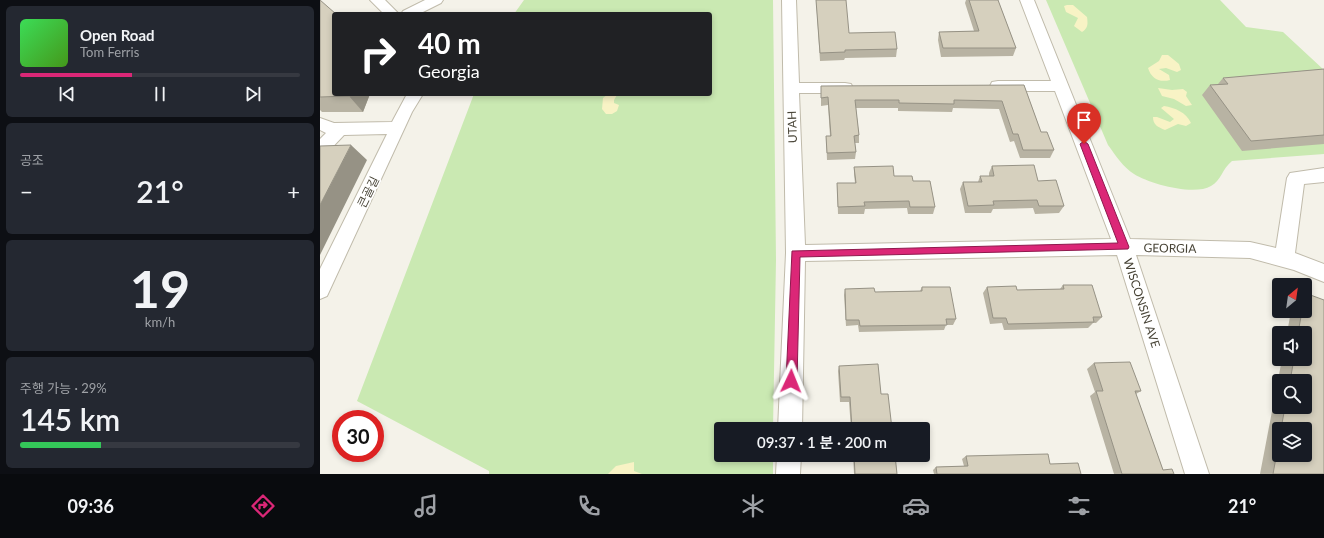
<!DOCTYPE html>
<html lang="ko">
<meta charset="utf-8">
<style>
:root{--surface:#171b24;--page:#242831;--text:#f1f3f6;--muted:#9ea1a6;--line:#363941;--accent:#db2777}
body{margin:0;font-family:Lato,"Noto Sans KR",sans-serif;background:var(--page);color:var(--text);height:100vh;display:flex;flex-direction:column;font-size:15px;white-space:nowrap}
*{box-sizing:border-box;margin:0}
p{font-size:13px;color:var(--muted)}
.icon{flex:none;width:22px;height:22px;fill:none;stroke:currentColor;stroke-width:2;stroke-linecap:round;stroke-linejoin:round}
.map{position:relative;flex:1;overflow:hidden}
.panel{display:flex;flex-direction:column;gap:6px;padding:6px;background:#0d0f14;width:320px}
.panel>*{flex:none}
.banner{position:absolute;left:12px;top:12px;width:380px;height:84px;border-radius:4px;box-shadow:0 2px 6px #0003;background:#202124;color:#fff;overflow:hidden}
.needle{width:26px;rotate:29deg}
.fabs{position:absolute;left:952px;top:278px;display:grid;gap:8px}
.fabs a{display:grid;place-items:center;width:40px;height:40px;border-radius:4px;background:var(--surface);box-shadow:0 2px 6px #0003;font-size:20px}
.speed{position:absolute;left:12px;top:410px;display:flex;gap:8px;font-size:20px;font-weight:700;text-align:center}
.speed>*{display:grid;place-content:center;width:52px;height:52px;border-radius:50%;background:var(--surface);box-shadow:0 2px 6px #0003;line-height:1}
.speed .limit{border:6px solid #d22;background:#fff;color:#111}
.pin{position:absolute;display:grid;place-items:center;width:34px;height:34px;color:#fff;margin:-41px -17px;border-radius:50% 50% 50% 0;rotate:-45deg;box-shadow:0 0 4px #0007}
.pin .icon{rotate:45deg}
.me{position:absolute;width:44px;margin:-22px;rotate:2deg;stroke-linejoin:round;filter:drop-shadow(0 0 3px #0008)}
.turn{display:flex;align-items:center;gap:14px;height:84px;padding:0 20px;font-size:18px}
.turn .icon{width:52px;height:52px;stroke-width:2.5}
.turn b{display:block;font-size:28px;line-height:34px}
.big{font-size:30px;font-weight:600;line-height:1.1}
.panel .tile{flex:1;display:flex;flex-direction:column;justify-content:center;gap:6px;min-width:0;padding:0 14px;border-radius:6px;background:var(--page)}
.panel .dial{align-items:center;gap:0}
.dial b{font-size:52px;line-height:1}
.song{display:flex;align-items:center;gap:12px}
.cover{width:48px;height:48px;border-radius:6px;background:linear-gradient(135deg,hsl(130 70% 55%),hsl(100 70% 35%))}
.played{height:4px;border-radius:2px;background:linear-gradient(90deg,var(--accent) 40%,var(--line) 40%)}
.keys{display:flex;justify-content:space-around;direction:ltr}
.heat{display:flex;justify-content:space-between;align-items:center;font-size:22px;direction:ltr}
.charge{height:6px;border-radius:3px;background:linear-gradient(90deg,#34c759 29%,var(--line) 0)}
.trip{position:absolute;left:394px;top:422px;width:216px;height:40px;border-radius:4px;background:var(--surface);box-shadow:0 2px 6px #0003;font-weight:600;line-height:40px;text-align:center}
.dock{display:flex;height:64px;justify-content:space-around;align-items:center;background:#090b0e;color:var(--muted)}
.dock .icon{width:28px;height:28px}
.dock .selected{color:var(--accent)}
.dock b{font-size:18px;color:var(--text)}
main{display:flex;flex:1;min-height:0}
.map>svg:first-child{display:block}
.green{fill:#cae9b2}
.sand{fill:#f8f3c5}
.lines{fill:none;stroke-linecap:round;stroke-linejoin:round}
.minor-casing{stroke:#c0bbab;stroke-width:2}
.minor{fill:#fff;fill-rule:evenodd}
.wall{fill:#b8b3a3;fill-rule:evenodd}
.shaded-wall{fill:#969285}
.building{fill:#d6d0be;stroke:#969285}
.route{fill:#db2777;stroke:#8e194d}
.labels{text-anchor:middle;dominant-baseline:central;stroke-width:3.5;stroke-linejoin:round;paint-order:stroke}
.street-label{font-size:12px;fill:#484437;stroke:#fff}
</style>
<main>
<section class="panel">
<div class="tile">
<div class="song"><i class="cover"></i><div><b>Open Road</b><p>Tom Ferris</p></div></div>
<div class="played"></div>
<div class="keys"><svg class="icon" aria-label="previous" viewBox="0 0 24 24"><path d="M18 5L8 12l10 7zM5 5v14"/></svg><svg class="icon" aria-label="pause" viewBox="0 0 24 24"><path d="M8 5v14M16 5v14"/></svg><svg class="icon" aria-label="next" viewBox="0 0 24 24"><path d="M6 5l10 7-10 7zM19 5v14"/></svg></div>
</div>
<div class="tile"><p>공조</p>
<div class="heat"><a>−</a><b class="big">21°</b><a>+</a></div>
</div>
<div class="tile dial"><b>19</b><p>km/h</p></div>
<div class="tile"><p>주행 가능 · 29%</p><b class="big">145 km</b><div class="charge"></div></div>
</section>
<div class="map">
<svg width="1004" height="474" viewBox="0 0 1004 474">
<rect width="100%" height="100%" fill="#f4f2e9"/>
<path class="green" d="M 204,0 L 453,0 L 456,260 L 453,429 L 401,429 L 401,455 L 453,455 L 453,474 L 169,474 L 169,471 L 37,401 L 154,94 L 390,94 L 390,14 L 194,14 Z
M 726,0 L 900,0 L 926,27 L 963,32 L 1004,70 L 1004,154 L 912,161 C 902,169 901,181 891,186 C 874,196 830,184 814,174 C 803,167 796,156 788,145 Z"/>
<path class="sand" d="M 747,5 L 753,5 L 767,17 C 768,24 768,28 762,32 L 754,26 L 758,18 L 746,12 L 744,6 Z
M 842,55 L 848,55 L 859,64 L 861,70 L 857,72 L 846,68 L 839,69 L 849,75 L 850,80 C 839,83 831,78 828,68 L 839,61 Z
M 838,88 L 852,90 L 863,89 L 867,92 L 866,96 L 872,105 L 866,106 L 854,99 L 842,96 Z
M 288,94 L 297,95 L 294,100 L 294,103 L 299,105 L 297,111 L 292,114 L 286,114 L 282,109 L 283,98 Z
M 844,106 C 855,108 866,112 871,123 L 866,126 L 858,124 L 845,130 C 838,127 833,125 833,117 L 837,117 L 850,122 L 854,119 L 841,108 Z
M 314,462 L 314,471 L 322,474 L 288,474 L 296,466 Z"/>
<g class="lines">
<g class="minor-casing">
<path id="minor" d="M 50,0 L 65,0 L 79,14 L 64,14 Z
M 105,0 L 123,0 L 121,3 L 99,14 L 81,14 L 83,11 Z
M 462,0 L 476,0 L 479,83 L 525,83 L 531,84 L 533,88 L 531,92 L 525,93 L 479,93 L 485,245 L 791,239 L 735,91 L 678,91 L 672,90 L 670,86 L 672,82 L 678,81 L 731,81 L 700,0 L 714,0 L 810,239 L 930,242 L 956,248 L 967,178 L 970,173 L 1004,168 L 1004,182 L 984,184 L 975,253 L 1004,264 L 1004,282 L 974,270 L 930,258 L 816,255 L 889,474 L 865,474 L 797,255 L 485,261 L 482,429 L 458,429 L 466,253 Z
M 87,94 L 103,94 L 92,112 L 7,296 L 0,299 L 0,269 L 67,134 L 24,135 L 6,154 L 0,155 L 0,139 L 6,133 L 0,130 L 0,118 L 14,123 L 72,122 Z
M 457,455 L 481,455 L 480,474 L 456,474 Z"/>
</g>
<use href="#minor" class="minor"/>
</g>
<path class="wall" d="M 0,0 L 50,94 L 43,112 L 2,112 L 0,110 Z
M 496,0 L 529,33 L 577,49 L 576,57 L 525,58 L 524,60 L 500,61 Z
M 646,0 L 678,0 L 696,48 L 693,56 L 621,57 L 618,40 L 619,32 L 654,31 L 645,3 Z
M 1004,69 L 1004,144 L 922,151 L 882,95 L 890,85 L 898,84 L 903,78 Z
M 704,85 L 721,132 L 734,150 L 730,158 L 700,158 L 694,141 L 690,142 L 679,109 L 633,108 L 632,112 L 578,111 L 578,108 L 536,108 L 539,135 L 539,143 L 535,143 L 536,152 L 535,159 L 507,160 L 506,136 L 510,136 L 508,105 L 501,106 L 501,86 Z
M 672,166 L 718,181 L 744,206 L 739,213 L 715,214 L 713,208 L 673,209 L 671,213 L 645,213 L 640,189 L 643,182 L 658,182 L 660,176 L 669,176 L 669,173 Z
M 534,167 L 593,181 L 615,207 L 613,214 L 588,214 L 587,208 L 545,209 L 544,214 L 518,214 L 517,183 L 535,183 L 534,174 Z
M 743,285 L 782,317 L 776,323 L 773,323 L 768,328 L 684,330 L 682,323 L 670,324 L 663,293 L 667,287 L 697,290 L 740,289 Z
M 602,287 L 636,319 L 633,325 L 626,325 L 624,330 L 539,332 L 538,325 L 526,326 L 524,295 L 525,289 L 555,292 L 600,291 Z
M 971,311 L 985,311 L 1004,474 L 940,474 L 962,359 L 985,359 L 985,333 L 967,333 ZM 959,381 L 985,381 L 985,407 L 959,407 ZM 959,429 L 985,429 L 959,455 Z
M 774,363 L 821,391 L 816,394 L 843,470 L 854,474 L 794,474 L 770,396 L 775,392 L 767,369 Z
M 519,366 L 561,394 L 572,429 L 531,429 L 529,402 L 520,402 L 518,371 Z
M 533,455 L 575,455 L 577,474 L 534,474 Z
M 646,456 L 730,464 L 761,474 L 614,474 L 613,470 L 616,467 L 644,466 L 642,459 Z"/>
<path class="shaded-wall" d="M 30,94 L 50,94 L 43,112 L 29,96 Z
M 31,145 L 47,160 L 0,255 L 0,205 Z"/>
<path class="building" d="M 0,0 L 16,14 L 14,14 L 14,94 L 30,94 L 29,96 L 0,97 Z
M 496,0 L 526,0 L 529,33 L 575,32 L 577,49 L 525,50 L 525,52 L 500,53 Z
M 649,0 L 678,0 L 696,48 L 623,48 L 619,32 L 659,31 Z
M 1004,69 L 1004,135 L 931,141 L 890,85 L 908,84 L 903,78 Z
M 704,85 L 721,132 L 727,132 L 734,150 L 703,150 L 698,134 L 693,134 L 682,101 L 634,100 L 634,104 L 579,103 L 579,100 L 535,100 L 539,135 L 534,136 L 536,152 L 507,153 L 506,136 L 511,136 L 508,97 L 501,98 L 501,86 Z
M 31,145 L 0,205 L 0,146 Z
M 714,165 L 718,181 L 736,180 L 744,206 L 719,206 L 717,200 L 673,201 L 674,205 L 648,206 L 643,182 L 662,182 L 660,176 L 674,176 L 672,166 Z
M 573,166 L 574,176 L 592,176 L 593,181 L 610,181 L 615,207 L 590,207 L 589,201 L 544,202 L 545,206 L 518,207 L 517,183 L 536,183 L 534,167 Z
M 743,285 L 772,285 L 782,317 L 773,317 L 774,322 L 688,324 L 686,318 L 673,318 L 667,287 L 696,286 L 697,290 L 744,289 Z
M 602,287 L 630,287 L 636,319 L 626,319 L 627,325 L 540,326 L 539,320 L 526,320 L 525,289 L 554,288 L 555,292 L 602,291 Z
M 985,293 L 1004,300 L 1004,474 L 953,474 L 959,441 L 959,455 L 985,455 L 985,429 L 961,429 L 965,407 L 985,407 L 985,381 L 970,381 L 974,359 L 985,359 L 985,333 L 978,333 L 982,311 L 985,311 Z
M 810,362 L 821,391 L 815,391 L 843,470 L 852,469 L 854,474 L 802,474 L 776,391 L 783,391 L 774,363 Z
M 558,364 L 561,394 L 568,394 L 572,429 L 532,429 L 530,397 L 521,397 L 519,366 Z
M 728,454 L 730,464 L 758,463 L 761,474 L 617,474 L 616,467 L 648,466 L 646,456 Z
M 534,455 L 575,455 L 577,474 L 535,474 Z"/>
<path class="route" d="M 764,141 L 768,144 L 809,247 L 808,249 L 480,257 L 477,381 L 475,385 L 471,386 L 467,385 L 466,381 L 472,251 L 798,243 L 760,144 Z"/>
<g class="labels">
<g class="street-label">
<text transform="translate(472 127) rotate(-92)">UTAH</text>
<text transform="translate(48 192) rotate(-64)">큰골길</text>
<text transform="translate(850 248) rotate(1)">GEORGIA</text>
<text transform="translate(822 303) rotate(72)">WISCONSIN AVE</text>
</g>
</g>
</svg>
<div class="fabs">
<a><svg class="needle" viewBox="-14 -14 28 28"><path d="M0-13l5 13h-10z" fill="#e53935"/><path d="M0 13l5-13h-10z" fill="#9ea1a6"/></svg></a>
<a><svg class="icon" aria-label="sound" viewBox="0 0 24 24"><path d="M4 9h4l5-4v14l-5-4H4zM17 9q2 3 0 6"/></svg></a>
<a><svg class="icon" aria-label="search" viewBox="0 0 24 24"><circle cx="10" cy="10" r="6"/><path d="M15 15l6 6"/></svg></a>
<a><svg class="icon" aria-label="layers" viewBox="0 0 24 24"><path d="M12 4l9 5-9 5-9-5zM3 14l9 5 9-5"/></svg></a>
</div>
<div class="speed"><div class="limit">30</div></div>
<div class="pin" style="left:764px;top:144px;background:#d93025"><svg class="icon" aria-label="arrive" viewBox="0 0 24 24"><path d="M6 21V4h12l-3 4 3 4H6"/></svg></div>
<svg class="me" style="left:471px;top:381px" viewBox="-20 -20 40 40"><path d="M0-17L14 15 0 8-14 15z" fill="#db2777" stroke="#fff" stroke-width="4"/></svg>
<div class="trip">09:37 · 1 분 · 200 m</div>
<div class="banner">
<div class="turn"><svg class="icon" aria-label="right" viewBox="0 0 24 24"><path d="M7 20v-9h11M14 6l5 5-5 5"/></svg><div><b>40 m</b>Georgia</div></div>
</div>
</div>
</main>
<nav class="dock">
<b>09:36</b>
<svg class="icon selected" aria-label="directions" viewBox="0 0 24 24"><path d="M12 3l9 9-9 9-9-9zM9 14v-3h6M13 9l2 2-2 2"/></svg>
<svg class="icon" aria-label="music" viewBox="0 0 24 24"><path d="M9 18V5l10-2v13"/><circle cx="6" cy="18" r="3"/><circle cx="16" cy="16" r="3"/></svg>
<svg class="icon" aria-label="phone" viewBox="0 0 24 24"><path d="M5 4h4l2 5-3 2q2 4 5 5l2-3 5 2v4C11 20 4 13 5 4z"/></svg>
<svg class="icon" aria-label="climate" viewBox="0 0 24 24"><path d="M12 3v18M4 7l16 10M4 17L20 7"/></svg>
<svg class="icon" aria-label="car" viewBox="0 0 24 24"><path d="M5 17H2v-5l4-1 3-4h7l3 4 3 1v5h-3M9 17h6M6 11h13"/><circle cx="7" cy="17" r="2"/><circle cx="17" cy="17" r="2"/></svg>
<svg class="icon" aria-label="filters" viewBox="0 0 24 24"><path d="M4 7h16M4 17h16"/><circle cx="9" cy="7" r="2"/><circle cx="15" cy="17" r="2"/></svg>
<b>21°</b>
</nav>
